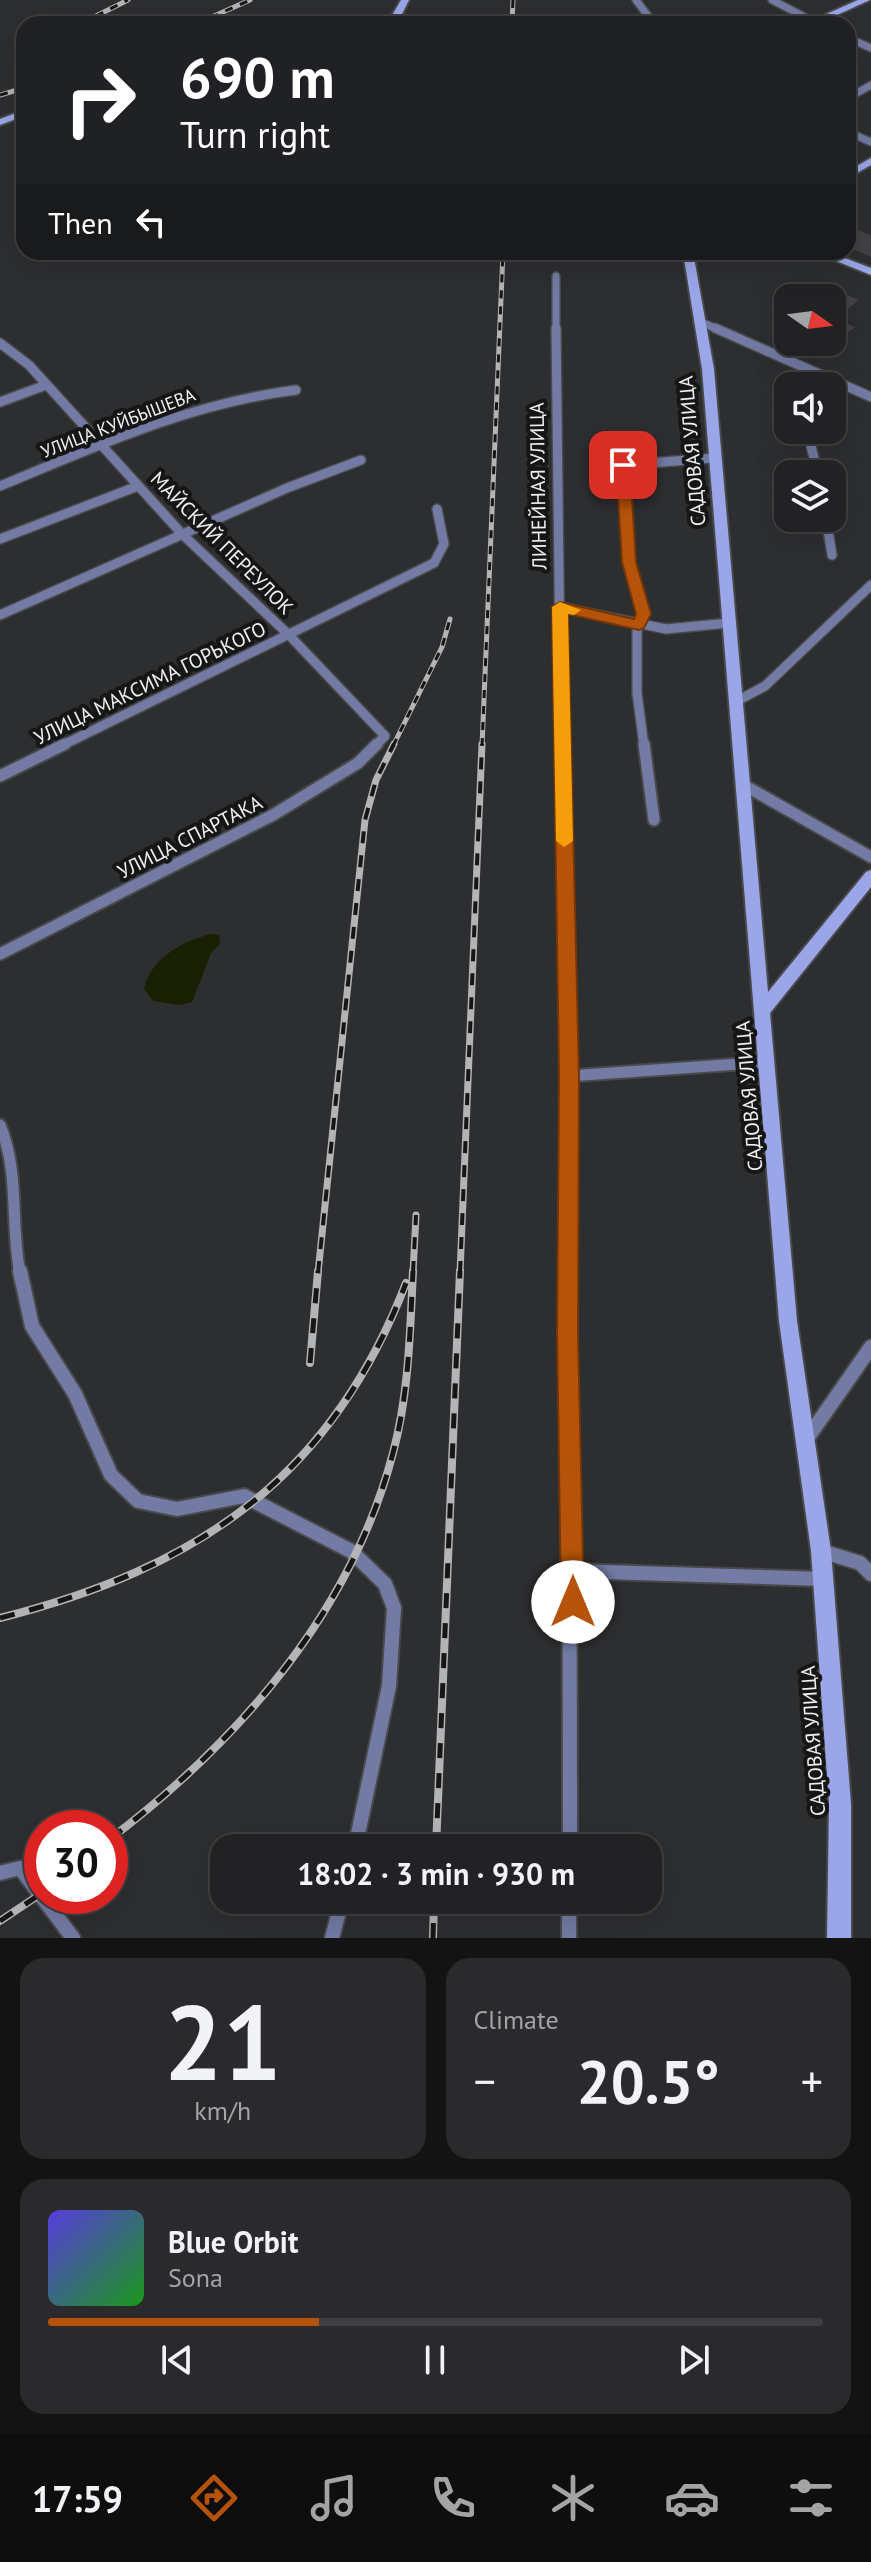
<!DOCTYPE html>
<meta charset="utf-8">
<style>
:root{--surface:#222224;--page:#2a2a2c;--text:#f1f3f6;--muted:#a2a4a6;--line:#3f3f41;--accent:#b45309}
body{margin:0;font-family:"PT Sans",sans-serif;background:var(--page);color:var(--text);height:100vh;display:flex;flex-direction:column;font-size:30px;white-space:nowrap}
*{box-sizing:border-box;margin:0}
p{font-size:26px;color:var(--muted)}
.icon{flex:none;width:44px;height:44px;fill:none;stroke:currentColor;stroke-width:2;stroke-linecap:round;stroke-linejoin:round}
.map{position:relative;height:1938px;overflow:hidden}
.sheet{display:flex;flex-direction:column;gap:20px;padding:20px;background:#131314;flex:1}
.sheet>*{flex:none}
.hud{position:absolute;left:16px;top:16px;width:840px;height:244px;border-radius:24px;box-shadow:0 8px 32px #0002,0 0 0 2px var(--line);background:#202124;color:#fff;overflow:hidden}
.needle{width:52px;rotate:104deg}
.tools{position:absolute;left:774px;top:284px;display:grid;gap:16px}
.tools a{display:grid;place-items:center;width:72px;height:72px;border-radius:16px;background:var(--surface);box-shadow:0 8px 32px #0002,0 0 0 2px var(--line);font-size:40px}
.speed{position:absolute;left:24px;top:1810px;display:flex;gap:16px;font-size:40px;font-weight:700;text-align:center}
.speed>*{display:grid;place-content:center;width:104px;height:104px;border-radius:50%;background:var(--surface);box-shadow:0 8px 32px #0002,0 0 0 2px var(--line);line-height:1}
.speed .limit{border:12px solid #d22;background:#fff;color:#111}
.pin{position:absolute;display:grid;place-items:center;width:68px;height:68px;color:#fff;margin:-34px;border-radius:16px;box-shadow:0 4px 12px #0006}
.me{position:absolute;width:88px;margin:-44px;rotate:0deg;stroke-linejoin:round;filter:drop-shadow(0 0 6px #0008)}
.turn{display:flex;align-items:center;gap:28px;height:168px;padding:0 32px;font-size:36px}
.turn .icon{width:104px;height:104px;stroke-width:2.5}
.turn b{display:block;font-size:56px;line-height:68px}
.then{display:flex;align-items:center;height:76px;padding:0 32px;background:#0003;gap:16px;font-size:30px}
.big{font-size:60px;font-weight:800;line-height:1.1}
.sheet .card{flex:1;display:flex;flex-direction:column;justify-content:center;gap:12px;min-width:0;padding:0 28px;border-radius:24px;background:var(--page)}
.sheet .dial{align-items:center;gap:0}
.dial b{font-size:104px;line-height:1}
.song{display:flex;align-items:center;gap:24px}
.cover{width:96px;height:96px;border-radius:12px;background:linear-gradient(135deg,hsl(250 70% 55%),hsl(120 70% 35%))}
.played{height:8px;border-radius:4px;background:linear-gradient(90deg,var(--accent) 35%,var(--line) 35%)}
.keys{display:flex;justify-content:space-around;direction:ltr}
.heat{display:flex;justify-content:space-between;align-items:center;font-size:44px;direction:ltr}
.sheet .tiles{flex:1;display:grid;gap:20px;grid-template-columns:1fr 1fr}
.card:last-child{grid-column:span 2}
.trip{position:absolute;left:210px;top:1834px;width:452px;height:80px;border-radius:24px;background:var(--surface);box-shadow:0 8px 32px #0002,0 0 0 2px var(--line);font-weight:800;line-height:80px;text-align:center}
.dock{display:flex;height:128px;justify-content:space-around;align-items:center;background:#0e0e0e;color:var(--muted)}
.dock .icon{width:56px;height:56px}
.dock .selected{color:var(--accent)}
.dock b{font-size:36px;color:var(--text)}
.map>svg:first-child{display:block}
.water{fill:#181f03}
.building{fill:#424245}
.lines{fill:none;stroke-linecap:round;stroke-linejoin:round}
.street-far3-casing{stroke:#48494b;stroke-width:10}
.street-far2-casing{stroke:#48494b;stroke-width:12}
.street-far1-casing{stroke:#48494b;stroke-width:15}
.street-casing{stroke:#48494b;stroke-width:18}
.secondary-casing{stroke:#48494b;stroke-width:4}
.street-far3{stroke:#737ba4;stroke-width:7}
.street-far2{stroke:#737ba4;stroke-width:9}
.street-far1{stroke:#737ba4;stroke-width:11}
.street{stroke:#737ba4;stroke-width:14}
.secondary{fill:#9aa6e8;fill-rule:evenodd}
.rail-far2-casing{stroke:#b3b4b6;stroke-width:5}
.rail-far1-casing{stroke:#b3b4b6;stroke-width:7}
.rail-casing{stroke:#b3b4b6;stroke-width:8}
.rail-far2{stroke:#161617;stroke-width:3;stroke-dasharray:8;stroke-linecap:butt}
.rail-far1{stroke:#161617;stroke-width:4;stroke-dasharray:12;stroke-linecap:butt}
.rail{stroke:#161617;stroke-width:5;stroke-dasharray:15;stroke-linecap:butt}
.route{fill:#b45309;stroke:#753606;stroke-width:2}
.slow{fill:#f59e0b}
.labels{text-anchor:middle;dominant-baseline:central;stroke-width:8;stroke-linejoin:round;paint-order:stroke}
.far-street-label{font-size:18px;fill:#f0f1f2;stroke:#161617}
.street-label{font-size:20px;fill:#f0f1f2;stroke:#161617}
</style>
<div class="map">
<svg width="871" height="1938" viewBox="0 0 871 1938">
<rect width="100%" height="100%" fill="#2d2e30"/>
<path class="water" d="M 211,934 L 219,935 L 220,944 L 211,953 L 192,1002 L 180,1005 L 153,1001 L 144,989 C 150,959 182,941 211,934 Z"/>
<path class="building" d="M 848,226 L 871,235 L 871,257 L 848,247 Z
M 832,289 L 859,300 L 835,319 L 855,327 L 832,344 Z"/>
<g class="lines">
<g class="street-far3-casing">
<path id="street-far3" d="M 636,0 L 654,24
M 772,0 L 818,24
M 848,38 L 871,48
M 848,98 L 871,85
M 848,132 L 871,142
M 554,255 L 555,252
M 556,276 L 556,330
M 699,321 L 719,330"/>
</g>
<g class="street-far2-casing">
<path id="street-far2" d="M 556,328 L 561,746
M 715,328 L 871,397
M 0,343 L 29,365 L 182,534 L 289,635 L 385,736 L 375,746
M 812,386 L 820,375
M 0,402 L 46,385
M 807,430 L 818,474
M 0,486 C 97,446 191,403 296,390
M 826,518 L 832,555
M 0,539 L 138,486
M 560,607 L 666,629 L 729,623
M 0,615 L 287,488 L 361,460
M 737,701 L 765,686 L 871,585
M 61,746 L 434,563 L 444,544 L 437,509
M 644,746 L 637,693 L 637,629 L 643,614 L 629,562 L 623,465 L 714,458"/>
</g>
<g class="street-far1-casing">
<path id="street-far1" d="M 561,744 L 569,1273
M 644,744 L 654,820
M 0,776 L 65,744
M 742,784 L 871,857
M 0,954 L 273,815 L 358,763 L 377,744
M 569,1076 L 768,1062
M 0,1125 C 20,1173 10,1224 20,1273"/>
</g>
<g class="street-casing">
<path id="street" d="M 20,1271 L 32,1326 L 75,1394 L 111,1475 L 138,1501 L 177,1509 L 244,1496 L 351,1551 L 385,1584 L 394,1608 L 389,1686 L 355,1848
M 569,1271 L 570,1848
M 806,1440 L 871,1347
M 821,1551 L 860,1563 L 871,1574
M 573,1571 L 823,1579
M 0,1873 L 20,1868 L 73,1938
M 569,1900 L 569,1938
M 332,1938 L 342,1900"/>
</g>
<g class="secondary-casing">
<path id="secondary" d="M 401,0 L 409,0 L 397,24 L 387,24 Z
M 858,0 L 870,0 L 817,24 L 804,24 Z
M 24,110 L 24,116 L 0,125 L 0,119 Z
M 871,158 L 871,165 L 848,178 L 848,171 Z
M 683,252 L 693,252 L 714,369 L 768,992 L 866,872 L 871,870 L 871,887 L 770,1013 L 797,1321 L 831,1551 L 851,1804 L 851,1938 L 827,1938 L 829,1804 L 811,1551 L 779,1321 L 702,369 Z
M 814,252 L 829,252 L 871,268 L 871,275 Z"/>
</g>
<use href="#street-far3" class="street-far3"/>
<use href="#street-far2" class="street-far2"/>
<use href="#street-far1" class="street-far1"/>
<use href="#street" class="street"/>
<use href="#secondary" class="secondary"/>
<g class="rail-far2-casing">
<path id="rail-far2" d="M 96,16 L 128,0
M 196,24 L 250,0
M 512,24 L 513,0
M 0,95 L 24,88
M 393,746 L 442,647 L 450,619
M 482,746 L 503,252"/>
</g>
<g class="rail-far1-casing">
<path id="rail-far1" d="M 318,1273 L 365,820 L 376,780 L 394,744
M 413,1273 L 416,1215
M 460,1273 L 482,744"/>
</g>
<g class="rail-casing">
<path id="rail" d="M 310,1363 L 318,1271
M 0,1618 C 198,1568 331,1478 406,1283
M 110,1839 C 239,1741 351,1613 393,1453 C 409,1394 410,1331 413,1271
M 436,1848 L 460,1271
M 0,1921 L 42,1893
M 433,1938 L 434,1900"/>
</g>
<use href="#rail-far2" class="rail-far2"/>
<use href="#rail-far1" class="rail-far1"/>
<use href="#rail" class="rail"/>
</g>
<path class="route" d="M 623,460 L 630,465 L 636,562 L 651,614 L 644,628 L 639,630 L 568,614 L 579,1076 L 578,1334 L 584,1602 L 581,1610 L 573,1613 L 564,1610 L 561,1602 L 557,1334 L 559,1076 L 552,607 L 560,602 L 634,619 L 636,614 L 622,562 L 616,465 Z"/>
<path class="slow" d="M 560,602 L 581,610 L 574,615 L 568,614 L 573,841 L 564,847 L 556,841 L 552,607 Z"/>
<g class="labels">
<g class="far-street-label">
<text transform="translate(118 423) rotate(-21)">УЛИЦА КУЙБЫШЕВА</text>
</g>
<g class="street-label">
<text transform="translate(692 451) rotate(-95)">САДОВАЯ УЛИЦА</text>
<text transform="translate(538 486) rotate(-91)">ЛИНЕЙНАЯ УЛИЦА</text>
<text transform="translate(222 543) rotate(45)">МАЙСКИЙ ПЕРЕУЛОК</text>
<text transform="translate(150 683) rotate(-26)">УЛИЦА МАКСИМА ГОРЬКОГО</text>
<text transform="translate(190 837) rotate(-27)">УЛИЦА СПАРТАКА</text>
<text transform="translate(749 1096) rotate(-95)">САДОВАЯ УЛИЦА</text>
<text transform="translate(813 1741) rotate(-94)">САДОВАЯ УЛИЦА</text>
</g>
</g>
</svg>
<div class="tools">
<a><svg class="needle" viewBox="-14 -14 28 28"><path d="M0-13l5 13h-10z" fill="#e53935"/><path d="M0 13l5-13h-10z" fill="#a2a4a6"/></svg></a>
<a><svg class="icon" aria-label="sound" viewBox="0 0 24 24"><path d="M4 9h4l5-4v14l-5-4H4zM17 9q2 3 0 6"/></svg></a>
<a><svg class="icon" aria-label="layers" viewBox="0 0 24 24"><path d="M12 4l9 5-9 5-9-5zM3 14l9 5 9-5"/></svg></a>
</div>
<div class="speed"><div class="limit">30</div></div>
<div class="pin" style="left:623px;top:465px;background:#d93025"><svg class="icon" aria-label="arrive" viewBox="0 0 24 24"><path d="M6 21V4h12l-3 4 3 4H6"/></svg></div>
<svg class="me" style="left:573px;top:1602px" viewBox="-20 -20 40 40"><circle r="19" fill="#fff"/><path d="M0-13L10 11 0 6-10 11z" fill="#b45309"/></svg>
<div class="trip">18:02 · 3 min · 930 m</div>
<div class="hud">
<div class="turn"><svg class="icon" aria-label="right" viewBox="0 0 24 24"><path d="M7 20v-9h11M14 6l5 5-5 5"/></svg><div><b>690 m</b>Turn right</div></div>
<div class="then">Then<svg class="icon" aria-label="left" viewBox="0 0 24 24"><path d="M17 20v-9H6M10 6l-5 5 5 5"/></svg></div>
</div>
</div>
<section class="sheet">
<div class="tiles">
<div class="card dial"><b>21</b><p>km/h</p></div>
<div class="card"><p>Climate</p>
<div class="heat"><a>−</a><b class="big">20.5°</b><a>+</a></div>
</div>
<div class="card">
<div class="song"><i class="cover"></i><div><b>Blue Orbit</b><p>Sona</p></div></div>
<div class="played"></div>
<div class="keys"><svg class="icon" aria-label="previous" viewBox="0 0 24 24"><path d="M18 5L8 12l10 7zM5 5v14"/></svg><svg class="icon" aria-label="pause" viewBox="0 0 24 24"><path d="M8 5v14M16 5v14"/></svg><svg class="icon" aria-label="next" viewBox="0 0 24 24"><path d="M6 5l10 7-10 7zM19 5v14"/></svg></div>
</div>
</div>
</section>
<nav class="dock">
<b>17:59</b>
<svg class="icon selected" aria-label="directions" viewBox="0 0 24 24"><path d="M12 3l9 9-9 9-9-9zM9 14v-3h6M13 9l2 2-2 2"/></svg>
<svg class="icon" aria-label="music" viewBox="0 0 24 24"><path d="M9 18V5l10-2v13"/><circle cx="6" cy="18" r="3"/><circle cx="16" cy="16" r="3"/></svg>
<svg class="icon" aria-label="phone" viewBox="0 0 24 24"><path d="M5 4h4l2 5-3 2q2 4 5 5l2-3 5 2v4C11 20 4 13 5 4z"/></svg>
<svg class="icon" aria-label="climate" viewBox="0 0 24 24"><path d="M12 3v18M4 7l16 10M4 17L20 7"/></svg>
<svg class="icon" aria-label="car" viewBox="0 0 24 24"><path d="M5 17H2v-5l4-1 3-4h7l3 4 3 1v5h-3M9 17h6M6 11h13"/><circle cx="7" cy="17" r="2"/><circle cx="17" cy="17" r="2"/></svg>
<svg class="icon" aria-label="filters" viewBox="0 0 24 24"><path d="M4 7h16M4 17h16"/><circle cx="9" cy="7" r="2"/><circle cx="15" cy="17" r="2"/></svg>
</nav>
